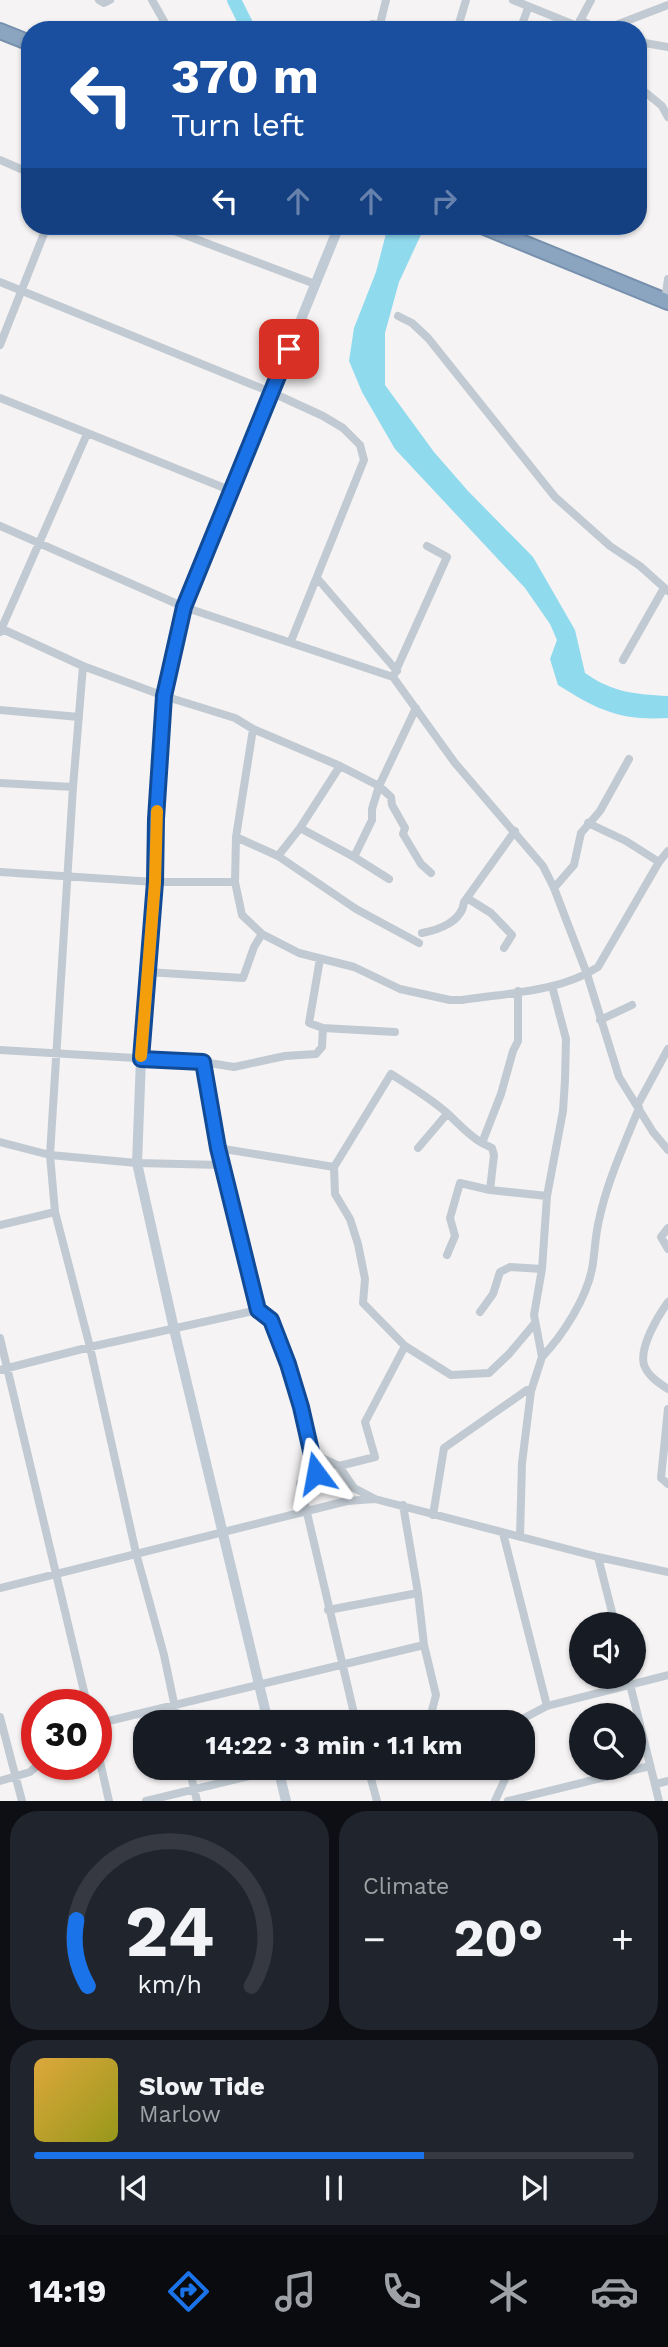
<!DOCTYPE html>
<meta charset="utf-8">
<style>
:root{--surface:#171b24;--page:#20242c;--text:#f1f3f6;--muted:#9ea1a6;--line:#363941;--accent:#1a73e8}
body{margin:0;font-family:"Work Sans",sans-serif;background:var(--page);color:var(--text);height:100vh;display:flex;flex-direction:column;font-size:26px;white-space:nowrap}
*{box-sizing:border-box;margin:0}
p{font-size:23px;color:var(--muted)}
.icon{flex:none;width:38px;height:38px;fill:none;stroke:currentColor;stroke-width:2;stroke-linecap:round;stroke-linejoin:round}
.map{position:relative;height:1801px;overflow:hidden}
.panel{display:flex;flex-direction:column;gap:10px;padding:10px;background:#0d0f14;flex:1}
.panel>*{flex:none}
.hud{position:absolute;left:21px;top:21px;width:626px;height:214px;border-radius:28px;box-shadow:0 2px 5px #0004;background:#1a4fa0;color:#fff;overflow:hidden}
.tools{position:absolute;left:569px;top:1612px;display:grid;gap:14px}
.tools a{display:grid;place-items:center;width:77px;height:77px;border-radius:50%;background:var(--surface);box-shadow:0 2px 5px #0004;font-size:35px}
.speed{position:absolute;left:21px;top:1689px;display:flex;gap:14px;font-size:35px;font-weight:700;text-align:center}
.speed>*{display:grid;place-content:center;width:91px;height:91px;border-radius:50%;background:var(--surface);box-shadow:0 2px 5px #0004;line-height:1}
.speed .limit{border:10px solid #d22;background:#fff;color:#111}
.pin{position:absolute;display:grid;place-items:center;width:60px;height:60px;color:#fff;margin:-30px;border-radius:14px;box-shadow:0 4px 10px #0006}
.me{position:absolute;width:77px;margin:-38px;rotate:347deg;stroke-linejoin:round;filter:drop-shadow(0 0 5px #0008)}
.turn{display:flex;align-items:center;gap:24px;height:147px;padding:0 35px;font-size:32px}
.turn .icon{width:91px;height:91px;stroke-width:2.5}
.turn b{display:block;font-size:49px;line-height:60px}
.lanes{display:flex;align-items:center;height:66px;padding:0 35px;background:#0003;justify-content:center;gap:35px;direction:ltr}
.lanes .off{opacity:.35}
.big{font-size:52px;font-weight:700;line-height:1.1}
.panel .card{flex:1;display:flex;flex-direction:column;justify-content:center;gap:10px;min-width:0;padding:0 24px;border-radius:28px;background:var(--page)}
.panel .dial{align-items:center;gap:0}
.dial svg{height:182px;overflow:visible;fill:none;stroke:var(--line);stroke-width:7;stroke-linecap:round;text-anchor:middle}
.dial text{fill:var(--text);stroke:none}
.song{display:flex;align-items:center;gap:21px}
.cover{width:84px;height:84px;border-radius:10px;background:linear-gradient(135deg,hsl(40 70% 55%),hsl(60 70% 35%))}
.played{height:7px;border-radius:4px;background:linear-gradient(90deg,var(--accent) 65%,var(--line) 65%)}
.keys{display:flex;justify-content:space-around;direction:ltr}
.heat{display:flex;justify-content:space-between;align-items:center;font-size:38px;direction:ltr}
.panel .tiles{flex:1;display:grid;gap:10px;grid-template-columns:1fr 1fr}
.card:last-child{grid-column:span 2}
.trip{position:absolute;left:133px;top:1710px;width:402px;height:70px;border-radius:28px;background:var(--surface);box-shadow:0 2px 5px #0004;font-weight:700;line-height:70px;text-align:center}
.menu{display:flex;height:112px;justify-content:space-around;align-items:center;background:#090b0e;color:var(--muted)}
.menu .icon{width:49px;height:49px}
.menu .selected{color:var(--accent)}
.menu b{font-size:32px;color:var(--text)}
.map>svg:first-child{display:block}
.water{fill:#90daee}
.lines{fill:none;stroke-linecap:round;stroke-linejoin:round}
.river{stroke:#90daee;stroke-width:14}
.highway-casing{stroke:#7690ad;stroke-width:18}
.street{stroke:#c1cad2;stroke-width:8}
.secondary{stroke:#c1cbd6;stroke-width:10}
.highway{stroke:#8ba5c1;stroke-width:14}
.route-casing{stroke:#114b97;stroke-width:18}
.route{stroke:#1a73e8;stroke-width:12}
.slow{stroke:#f59e0b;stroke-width:12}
</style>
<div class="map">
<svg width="668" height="1801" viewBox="0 0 668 1801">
<rect width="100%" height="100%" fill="#f5f3f3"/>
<path class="water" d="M 388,226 L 425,226 L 399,282 L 385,333 L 385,385 L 434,452 L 468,491 L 533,557 L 575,630 L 585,673 C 614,693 634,694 668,696 L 668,718 C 620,721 598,710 558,685 L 550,659 L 557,640 L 550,624 L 525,588 L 395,449 L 362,392 L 349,361 L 354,328 L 376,272 Z"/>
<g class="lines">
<path class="river" d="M 234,0 L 249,30"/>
<g class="highway-casing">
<path id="highway" d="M 0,31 L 30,43
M 482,226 L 668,302"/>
</g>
<path class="street" d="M 99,0 L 104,3 L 110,0
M 152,0 L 169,30
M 513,0 L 577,26
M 580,20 L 600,30
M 380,24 L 386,0
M 366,30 L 372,24 L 425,30
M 457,30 L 466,0
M 520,30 L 528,8
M 575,30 L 591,0
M 603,30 L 668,5
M 639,42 L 668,47
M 639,87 L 662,106 L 668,117
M 0,160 L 30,173
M 161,226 L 315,284
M 0,282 L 273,393 L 323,416 L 343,428 L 360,445 L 364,460 L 291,641
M 666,293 L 668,279
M 398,316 L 412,323 L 428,338 L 555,497 L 610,546 L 640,566 L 668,591
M 0,345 L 47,226
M 0,398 L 232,491
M 0,526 L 184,607 L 393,677 L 455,763 L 543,866 L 554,888 L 587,974 L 619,1077 L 653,1132 L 668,1150
M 317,578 L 397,671
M 0,628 L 83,666 L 164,696 L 235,718 L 253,729 L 340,766 L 379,786 L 391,797 L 392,805 L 405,828 L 403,834 L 421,864 L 431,873
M 0,632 L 87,434
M 623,660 L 664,588
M 83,666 L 73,787 L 50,1155 L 55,1212 L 90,1347 L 136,1553 L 164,1655 L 178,1722
M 393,677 L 447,557 L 427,546
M 0,710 L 79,717
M 253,729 L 236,837 L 235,882 L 242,915 L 262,934 L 299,953 L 354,967 L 400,989 L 450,1000 L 462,1000 C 507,993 560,992 598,967 L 659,862 L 668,851
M 340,766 L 300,828 L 354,857 L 389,879
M 0,783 L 73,787
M 588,823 L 626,841 L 659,862
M 236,837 L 278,856 L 356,909 L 419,943
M 278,856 L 300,828
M 354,857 L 372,820 L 372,809 L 379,786 L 416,708
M 0,872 L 155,882 L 235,882
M 554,888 L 574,865 L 581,833 L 600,811 L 629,759
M 467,898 L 491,913 L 512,935 L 504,948
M 422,933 C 438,930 462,922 464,902 L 515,831
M 320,959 L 309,1023 L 323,1028 L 395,1032
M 147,972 L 243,978 L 254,947 L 262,934
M 518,991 L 518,1041 L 513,1051 L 501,1094 L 482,1143 L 492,1148 L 494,1155 L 490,1190 L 547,1196
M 600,1020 L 632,1005
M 0,1050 L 203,1062 L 218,1148 L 258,1310 L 271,1320 L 288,1364 L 316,1473 L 300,1483 L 356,1722
M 203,1062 L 234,1067 L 285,1056 L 316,1054 L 322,1047 L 323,1028
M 637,1106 L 668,1049
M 0,1142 L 50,1155 L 137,1163 L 222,1165
M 218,1148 L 334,1167
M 418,1148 L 447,1114
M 0,1225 L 55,1212
M 668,1228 L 661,1237 L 668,1249
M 447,1255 L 455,1236 L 450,1218 L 460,1183 L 490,1190
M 668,1302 C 658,1316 639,1347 644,1365 C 648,1376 659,1383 668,1389
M 480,1312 L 493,1294 L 500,1272 L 510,1267 L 542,1269
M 0,1338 L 87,1704
M 405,1346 L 451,1375 L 489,1373 L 509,1354 L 535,1323
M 542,1357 C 563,1335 586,1299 592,1269 C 595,1253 595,1236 599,1220 C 607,1182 624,1145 639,1108
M 0,1370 L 90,1347 L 258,1310
M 668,1409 L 661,1478 L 668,1484
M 313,1454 L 339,1466 L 354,1488 L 375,1499 L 598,1557 L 668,1572
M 339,1466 L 375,1457 L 365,1422 L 405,1346 L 363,1303 L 365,1279 L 358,1244 L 350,1219 L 335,1194 L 334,1167 L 391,1074 C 410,1086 430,1098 447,1113 C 459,1124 468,1135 482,1143
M 403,1505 L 418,1593 L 424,1645 L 436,1695 L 429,1722
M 433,1515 L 444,1448 L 527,1390 L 531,1391
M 503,1533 L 547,1706
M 520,1537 L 522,1463 L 531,1391 L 542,1357 L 534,1315 L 542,1269 L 547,1196 L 563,1111 L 565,1080 L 566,1039 L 552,986
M 598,1557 L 615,1624
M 0,1588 L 347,1501 L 375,1499
M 328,1610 L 418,1593
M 628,1676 L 659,1801
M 0,1717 L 22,1801
M 96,1724 L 424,1645
M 523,1725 L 526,1717 L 547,1706 L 668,1675
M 96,1744 L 109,1801
M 189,1768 L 197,1801
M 368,1768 L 377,1801
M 0,1781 L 30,1772 L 39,1764
M 656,1784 L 668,1781
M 146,1801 L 278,1769
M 495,1801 L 510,1768
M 508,1801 L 650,1766"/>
<path class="secondary" d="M 268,1722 L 174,1329 L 137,1163 L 141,1059 L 155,882 L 156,819 L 164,696 L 184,607 L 339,226
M 278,1768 L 286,1801"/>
<use href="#highway" class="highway"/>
</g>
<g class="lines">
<g class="route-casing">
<path id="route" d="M 289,349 L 184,607 L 164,696 L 156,819 L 155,882 L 141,1059 L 203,1062 L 218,1148 L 258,1310 L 271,1320 L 288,1364 L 301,1407 L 316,1473"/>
</g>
<use href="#route" class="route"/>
<path class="slow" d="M 141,1056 L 155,882 L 157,811"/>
</g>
</svg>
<div class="tools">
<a><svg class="icon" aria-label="sound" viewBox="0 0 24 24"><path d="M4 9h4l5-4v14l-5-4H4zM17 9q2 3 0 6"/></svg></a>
<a><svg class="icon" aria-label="search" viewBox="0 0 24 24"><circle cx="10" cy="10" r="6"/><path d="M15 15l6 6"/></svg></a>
</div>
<div class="speed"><div class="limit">30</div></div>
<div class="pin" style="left:289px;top:349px;background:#d93025"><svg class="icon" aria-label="arrive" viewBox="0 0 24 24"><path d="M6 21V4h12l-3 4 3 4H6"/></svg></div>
<svg class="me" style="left:316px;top:1473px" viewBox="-20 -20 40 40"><path d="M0-17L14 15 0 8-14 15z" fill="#1a73e8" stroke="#fff" stroke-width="4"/></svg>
<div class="trip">14:22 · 3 min · 1.1 km</div>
<div class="hud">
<div class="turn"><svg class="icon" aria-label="left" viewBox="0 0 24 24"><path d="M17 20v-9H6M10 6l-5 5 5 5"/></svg><div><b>370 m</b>Turn left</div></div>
<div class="lanes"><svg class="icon" aria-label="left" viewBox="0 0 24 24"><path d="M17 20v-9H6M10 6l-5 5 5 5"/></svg><svg class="icon off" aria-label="ahead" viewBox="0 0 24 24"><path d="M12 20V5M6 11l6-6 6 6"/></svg><svg class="icon off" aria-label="ahead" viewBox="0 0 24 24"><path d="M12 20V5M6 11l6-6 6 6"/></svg><svg class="icon off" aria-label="right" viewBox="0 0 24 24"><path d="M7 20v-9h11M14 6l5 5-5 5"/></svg></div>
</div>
</div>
<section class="panel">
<div class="tiles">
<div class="card dial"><svg viewBox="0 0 100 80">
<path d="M14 69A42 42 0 1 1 86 69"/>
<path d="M14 69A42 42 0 0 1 9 40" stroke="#1a73e8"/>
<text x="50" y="56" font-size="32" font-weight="700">24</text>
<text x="50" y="72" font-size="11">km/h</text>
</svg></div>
<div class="card"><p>Climate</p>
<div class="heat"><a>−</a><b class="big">20°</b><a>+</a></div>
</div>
<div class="card">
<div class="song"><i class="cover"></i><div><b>Slow Tide</b><p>Marlow</p></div></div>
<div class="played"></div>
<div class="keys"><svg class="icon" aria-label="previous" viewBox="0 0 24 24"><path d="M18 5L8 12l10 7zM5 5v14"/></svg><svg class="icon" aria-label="pause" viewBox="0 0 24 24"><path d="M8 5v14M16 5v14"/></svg><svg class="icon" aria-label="next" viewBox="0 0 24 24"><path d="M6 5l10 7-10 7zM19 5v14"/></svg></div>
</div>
</div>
</section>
<nav class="menu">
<b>14:19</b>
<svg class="icon selected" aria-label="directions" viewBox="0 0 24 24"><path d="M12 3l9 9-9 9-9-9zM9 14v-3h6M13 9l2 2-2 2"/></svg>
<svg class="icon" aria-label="music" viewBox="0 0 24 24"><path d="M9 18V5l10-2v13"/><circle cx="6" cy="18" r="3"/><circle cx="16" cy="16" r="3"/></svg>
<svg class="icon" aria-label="phone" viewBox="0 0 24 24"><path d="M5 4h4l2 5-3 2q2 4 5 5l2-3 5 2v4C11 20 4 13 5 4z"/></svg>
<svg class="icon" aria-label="climate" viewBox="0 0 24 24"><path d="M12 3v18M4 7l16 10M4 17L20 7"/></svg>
<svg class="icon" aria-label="car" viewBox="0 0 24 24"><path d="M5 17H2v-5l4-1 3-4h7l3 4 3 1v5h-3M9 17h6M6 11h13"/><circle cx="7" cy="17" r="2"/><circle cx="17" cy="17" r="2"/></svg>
</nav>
